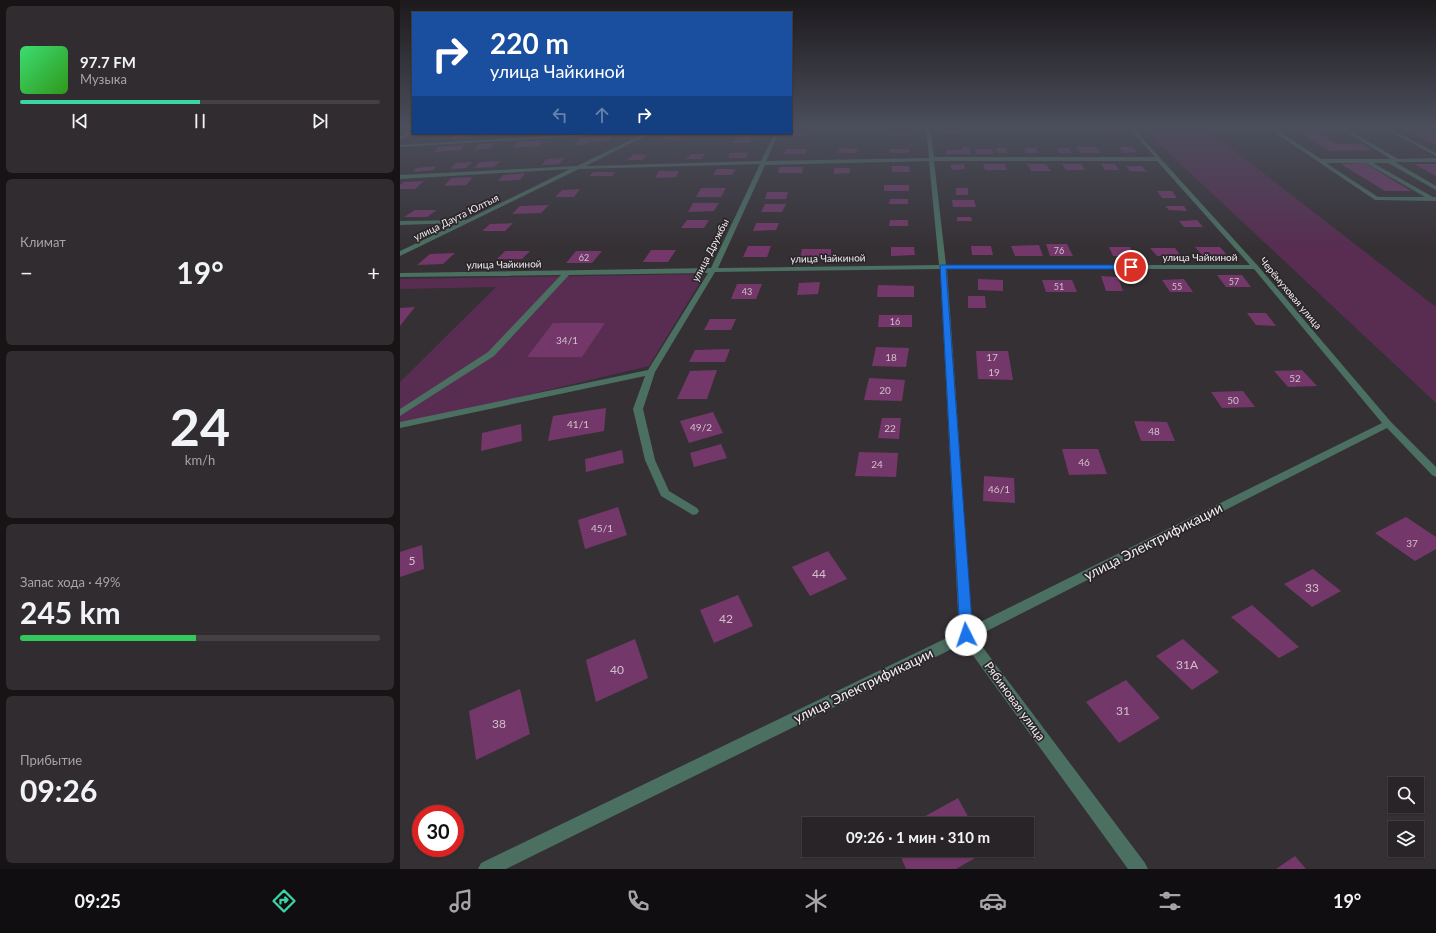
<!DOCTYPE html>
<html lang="ru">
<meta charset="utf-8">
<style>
:root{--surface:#282427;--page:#302c2f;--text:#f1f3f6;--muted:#a5a4a7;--line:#444144;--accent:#3bd4a4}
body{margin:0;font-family:Lato,sans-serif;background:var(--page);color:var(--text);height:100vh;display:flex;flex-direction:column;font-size:15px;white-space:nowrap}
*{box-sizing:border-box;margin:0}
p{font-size:13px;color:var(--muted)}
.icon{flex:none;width:22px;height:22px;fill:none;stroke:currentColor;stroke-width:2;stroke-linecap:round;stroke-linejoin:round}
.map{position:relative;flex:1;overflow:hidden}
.details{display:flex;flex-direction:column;gap:6px;padding:6px;background:#161415;width:400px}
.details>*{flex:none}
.top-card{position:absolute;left:12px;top:12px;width:380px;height:122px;border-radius:0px;box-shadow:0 1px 3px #0004,0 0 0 1px var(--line);background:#1a4fa0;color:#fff;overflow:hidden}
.tools{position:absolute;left:988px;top:777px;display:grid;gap:8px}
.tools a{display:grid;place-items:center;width:36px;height:36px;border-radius:0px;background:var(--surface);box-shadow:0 1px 3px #0004,0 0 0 1px var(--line);font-size:20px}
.speed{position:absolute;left:12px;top:805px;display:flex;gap:8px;font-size:20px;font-weight:700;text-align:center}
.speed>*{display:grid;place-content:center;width:52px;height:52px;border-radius:50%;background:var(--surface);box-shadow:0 1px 3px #0004,0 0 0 1px var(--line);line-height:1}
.speed .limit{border:6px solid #d22;background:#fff;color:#111}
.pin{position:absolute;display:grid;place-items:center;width:34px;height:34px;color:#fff;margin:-17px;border:2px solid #fff;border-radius:50%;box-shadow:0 1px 4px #0007}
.me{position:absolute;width:44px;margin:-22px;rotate:356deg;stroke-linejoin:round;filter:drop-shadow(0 0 3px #0008)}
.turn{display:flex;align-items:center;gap:14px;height:84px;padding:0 12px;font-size:18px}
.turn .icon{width:52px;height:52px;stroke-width:2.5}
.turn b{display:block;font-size:28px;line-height:34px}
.lanes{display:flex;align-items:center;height:38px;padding:0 12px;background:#0003;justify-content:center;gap:20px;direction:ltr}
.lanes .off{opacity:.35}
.big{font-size:30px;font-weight:700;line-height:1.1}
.details .tile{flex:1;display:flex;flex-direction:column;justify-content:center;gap:6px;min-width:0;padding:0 14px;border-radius:6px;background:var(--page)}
.details .dial{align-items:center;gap:0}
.dial b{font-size:52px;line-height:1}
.song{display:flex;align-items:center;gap:12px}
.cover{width:48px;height:48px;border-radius:6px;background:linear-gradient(135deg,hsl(140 70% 55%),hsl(110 70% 35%))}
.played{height:4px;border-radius:2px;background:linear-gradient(90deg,var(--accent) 50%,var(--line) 50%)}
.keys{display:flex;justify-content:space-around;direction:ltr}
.heat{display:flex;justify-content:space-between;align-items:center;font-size:22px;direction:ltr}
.charge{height:6px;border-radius:3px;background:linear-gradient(90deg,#34c759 49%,var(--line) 0)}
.trip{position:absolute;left:402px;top:817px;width:232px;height:40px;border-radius:0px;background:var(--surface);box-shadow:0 1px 3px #0004,0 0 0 1px var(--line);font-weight:700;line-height:40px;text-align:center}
.menu{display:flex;height:64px;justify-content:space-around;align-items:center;background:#100e10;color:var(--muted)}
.menu .icon{width:28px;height:28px}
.menu .selected{color:var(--accent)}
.menu b{font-size:18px;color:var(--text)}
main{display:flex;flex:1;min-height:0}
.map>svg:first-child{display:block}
.green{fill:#582d51}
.building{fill:#733869}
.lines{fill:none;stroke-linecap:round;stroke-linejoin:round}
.minor{fill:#4b6f61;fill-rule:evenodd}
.route{fill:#1a73e8;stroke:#114b97}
.labels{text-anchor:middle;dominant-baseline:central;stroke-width:3.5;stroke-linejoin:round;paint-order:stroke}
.far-number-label{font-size:9px;fill:#d2c0ce}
.far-street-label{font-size:10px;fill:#f1eef0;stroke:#2b262a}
.number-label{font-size:10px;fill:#d2c0ce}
.near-number-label{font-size:12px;fill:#d2c0ce}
.street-label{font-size:12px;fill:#f1eef0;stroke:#2b262a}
.near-street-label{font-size:14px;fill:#f1eef0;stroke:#2b262a}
</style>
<main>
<section class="details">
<div class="tile">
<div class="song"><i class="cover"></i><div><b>97.7 FM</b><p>Музыка</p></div></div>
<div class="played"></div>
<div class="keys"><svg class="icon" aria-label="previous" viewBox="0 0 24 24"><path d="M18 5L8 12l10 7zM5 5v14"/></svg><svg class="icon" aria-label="pause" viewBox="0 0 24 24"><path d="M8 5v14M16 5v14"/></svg><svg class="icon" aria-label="next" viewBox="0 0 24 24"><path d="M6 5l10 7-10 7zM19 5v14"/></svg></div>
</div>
<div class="tile"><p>Климат</p>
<div class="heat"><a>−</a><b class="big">19°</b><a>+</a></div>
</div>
<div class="tile dial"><b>24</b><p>km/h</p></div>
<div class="tile"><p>Запас хода · 49%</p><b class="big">245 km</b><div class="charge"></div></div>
<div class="tile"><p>Прибытие</p><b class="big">09:26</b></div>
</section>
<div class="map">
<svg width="1036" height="869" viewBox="0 0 1036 869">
<rect width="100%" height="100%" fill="#353034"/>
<path class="green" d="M 741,127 L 804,127 L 1036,307 L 1036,403 Z
M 305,274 L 249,366 L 0,425 L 0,382 L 96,287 L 0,289 L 0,279 Z"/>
<path class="building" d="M 892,127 L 936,127 L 943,131 L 916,131 L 937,144 L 962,144 L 972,150 L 929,151 Z
M 1022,128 L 1036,135 L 1036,145 L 1002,129 Z
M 695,129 L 714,129 L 718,133 L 698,134 Z
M 543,130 L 560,130 L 560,134 L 543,134 Z
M 491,131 L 510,131 L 510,135 L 490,135 Z
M 394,132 L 410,132 L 409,136 L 392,137 Z
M 73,133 L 69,138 L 51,139 L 56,134 Z
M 86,133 L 100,133 L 97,136 L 82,137 Z
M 267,135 L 283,136 L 278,140 L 262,139 Z
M 338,135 L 355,135 L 349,143 L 332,143 Z
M 211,136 L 208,141 L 187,142 L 185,145 L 175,145 L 180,137 Z
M 142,140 L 139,146 L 113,148 L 117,142 Z
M 94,143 L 91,148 L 74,150 L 78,144 Z
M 64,145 L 61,150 L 34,152 L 38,147 Z
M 562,147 L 569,147 L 570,154 L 546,154 L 546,150 L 562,150 Z
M 676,147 L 696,147 L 701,153 L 681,153 Z
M 718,147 L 732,147 L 737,152 L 723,153 Z
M 440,148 L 458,149 L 456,153 L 438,153 Z
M 596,148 L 606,148 L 607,153 L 597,153 Z
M 624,148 L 636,148 L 638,153 L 626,153 Z
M 657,148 L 669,148 L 672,153 L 660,153 Z
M 386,149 L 407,149 L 406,154 L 384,154 Z
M 490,149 L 509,149 L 509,153 L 490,153 Z
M 575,149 L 592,149 L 593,154 L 576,154 Z
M 348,152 L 346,158 L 328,158 L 330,153 Z
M 234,154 L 248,155 L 242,160 L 227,160 Z
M 291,154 L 305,154 L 301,159 L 286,159 Z
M 164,158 L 160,164 L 142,165 L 146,159 Z
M 100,161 L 94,167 L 74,168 L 80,162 Z
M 72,162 L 66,168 L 50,169 L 56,163 Z
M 965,163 L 1011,191 L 985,191 L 941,164 Z
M 564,164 L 565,169 L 552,170 L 550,165 Z
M 583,164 L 605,164 L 607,170 L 585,170 Z
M 627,164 L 646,164 L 651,171 L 631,171 Z
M 662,164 L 681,164 L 685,170 L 666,170 Z
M 701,164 L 715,164 L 719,170 L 705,170 Z
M 1014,164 L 1036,164 L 1036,176 Z
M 36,166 L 33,170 L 13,172 L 16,168 Z
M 492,166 L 509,166 L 510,172 L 492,172 Z
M 726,166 L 742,166 L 747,172 L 730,171 Z
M 379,167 L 403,167 L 402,173 L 378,173 Z
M 434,168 L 450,168 L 450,173 L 434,174 Z
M 317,169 L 336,169 L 332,175 L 313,175 Z
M 259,171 L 279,171 L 276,177 L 255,178 Z
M 193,172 L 215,172 L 212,176 L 190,176 Z
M 125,173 L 120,180 L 98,181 L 103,175 Z
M 73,177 L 66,185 L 44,186 L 51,178 Z
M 24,181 L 15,189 L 0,189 L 0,185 L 4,182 Z
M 484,185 L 509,185 L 509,191 L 484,191 Z
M 301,188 L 326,188 L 321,197 L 296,197 Z
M 556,188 L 568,188 L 568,195 L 556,195 Z
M 180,189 L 174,197 L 155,197 L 162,190 Z
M 757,191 L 772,191 L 777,198 L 762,198 Z
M 367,192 L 388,192 L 386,199 L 365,199 Z
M 490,199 L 508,199 L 508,204 L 489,204 Z
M 552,200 L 574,200 L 576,207 L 553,207 Z
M 293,203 L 319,203 L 314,211 L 288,212 Z
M 365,204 L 386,204 L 382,212 L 361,212 Z
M 149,205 L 141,213 L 112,214 L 120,206 Z
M 765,206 L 784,206 L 787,211 L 769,210 Z
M 15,210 L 37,210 L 27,217 L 4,217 Z
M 557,217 L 571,217 L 572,221 L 557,221 Z
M 287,220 L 309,220 L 304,228 L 281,228 Z
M 490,220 L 508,220 L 508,226 L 489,226 Z
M 797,220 L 803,227 L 784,227 L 779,221 Z
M 113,223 L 105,231 L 82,231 L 90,224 Z
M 356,223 L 379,223 L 376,230 L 353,231 Z
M 646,244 L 667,244 L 673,256 L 650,256 Z
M 639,245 L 643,256 L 615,256 L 611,246 Z
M 348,246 L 371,246 L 367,257 L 343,257 Z
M 571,246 L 591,246 L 593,255 L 572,255 Z
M 491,247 L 514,247 L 515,255 L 491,256 Z
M 709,247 L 730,247 L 734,256 L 713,256 Z
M 795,247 L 820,247 L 827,255 L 802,255 Z
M 750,248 L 775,248 L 781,256 L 757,256 Z
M 402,249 L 431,249 L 431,257 L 400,258 Z
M 251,250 L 276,250 L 268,262 L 243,262 Z
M 105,251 L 130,251 L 122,259 L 97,259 Z
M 176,251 L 202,251 L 192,263 L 166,263 Z
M 55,253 L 43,264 L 17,265 L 30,254 Z
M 817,275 L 842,275 L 851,287 L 826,287 Z
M 701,276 L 718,277 L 723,291 L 706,291 Z
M 578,279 L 603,280 L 603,291 L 578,290 Z
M 784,279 L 793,292 L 770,292 L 762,280 Z
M 642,280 L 672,280 L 677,292 L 646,292 Z
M 420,282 L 418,294 L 397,295 L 399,283 Z
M 337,284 L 362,284 L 356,299 L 331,299 Z
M 478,285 L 514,286 L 514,297 L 477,297 Z
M 568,296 L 585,296 L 586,308 L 568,308 Z
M 15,307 L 0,326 L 0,308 Z
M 847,313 L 866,313 L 876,326 L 856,325 Z
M 479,315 L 512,315 L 512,327 L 478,327 Z
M 310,319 L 336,319 L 331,330 L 304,330 Z
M 153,323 L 205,323 L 182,357 L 127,357 Z
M 476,347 L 509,348 L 506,367 L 472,366 Z
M 330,349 L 325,362 L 289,362 L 295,350 Z
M 576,351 L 608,351 L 613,380 L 578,379 Z
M 317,370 L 307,399 L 277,399 L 290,371 Z
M 902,370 L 917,386 L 888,387 L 874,371 Z
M 469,378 L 505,380 L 502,401 L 464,400 Z
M 843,391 L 855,407 L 822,408 L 811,392 Z
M 206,408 L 204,431 L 148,441 L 153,416 Z
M 313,412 L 323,433 L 289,443 L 280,421 Z
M 482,418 L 501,418 L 499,439 L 478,438 Z
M 734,421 L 767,422 L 775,441 L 741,441 Z
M 121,424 L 122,441 L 81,451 L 82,433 Z
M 321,444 L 327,458 L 294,467 L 290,453 Z
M 662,449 L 698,449 L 707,474 L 669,475 Z
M 222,450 L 224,463 L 186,472 L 185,459 Z
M 459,452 L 498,453 L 496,477 L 455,476 Z
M 584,476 L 614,478 L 615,503 L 583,501 Z
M 218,507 L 227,535 L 185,549 L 178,520 Z
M 1006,517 L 1036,537 L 1036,549 L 1015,561 L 975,533 Z
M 22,545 L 24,569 L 0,577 L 0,552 Z
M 428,551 L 447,579 L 410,596 L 392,567 Z
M 913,569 L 941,591 L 912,607 L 884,584 Z
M 338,595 L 353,626 L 314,643 L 300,610 Z
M 852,605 L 899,647 L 879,658 L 831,617 Z
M 235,639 L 248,678 L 196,702 L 186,660 Z
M 783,639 L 819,672 L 792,690 L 756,656 Z
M 726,680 L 760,718 L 719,743 L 686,702 Z
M 120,689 L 130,734 L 76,760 L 69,711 Z
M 558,798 L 572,824 L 511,824 Z
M 498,850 L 589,850 L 556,869 L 506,869 Z
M 895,856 L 906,869 L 876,869 Z"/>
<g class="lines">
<path class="minor" d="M 526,127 L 530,127 L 534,157 L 755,157 L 728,127 L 732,127 L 858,266 L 991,422 L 1036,467 L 1036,477 L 1032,475 L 987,428 L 575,637 L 745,863 L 748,869 L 728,869 L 564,643 L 106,869 L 78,869 L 81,863 L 559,632 L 540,269 L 315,272 L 255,372 L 243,409 L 255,460 L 269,491 L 297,508 L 299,511 L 297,514 L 293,515 L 261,496 L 245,460 L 233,409 L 245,376 L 0,428 L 0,422 L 248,370 L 308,273 L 169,275 L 94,356 L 0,416 L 0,409 L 88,352 L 161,275 L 0,277 L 0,273 L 311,268 L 360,164 L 179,169 L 0,256 L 0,251 L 59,223 L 0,225 L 0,221 L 66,220 L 170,169 L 0,179 L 0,175 L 177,166 L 245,133 L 251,133 L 186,166 L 361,161 L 375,133 L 379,133 L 366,161 L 529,158 ZM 529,161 L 539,265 L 318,268 L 365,165 ZM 534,161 L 757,161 L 850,265 L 546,265 ZM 547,269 L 854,269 L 982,423 L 572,626 Z
M 867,127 L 872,127 L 921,159 L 991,159 L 938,127 L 943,127 L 998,159 L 1036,158 L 1036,162 L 995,162 L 1036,186 L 1036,190 L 988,163 L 973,163 L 1033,197 L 1036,197 L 1036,201 L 975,200 ZM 926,163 L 966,163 L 1025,197 L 978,197 Z
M 982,127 L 987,127 L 1036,153 L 1036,156 Z
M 1032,127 L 1036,127 L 1036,129 L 1032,128 Z
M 13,131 L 13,133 L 15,133 L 0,140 L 0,137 Z
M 203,133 L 229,133 L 0,147 L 0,145 Z"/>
</g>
<linearGradient id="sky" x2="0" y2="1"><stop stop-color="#1d1a1d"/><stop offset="0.51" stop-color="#4b4e5c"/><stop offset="1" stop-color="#4b4e5c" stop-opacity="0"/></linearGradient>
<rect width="1036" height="249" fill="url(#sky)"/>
<path class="route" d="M 540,265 L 731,265 L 734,267 L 731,269 L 546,269 L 573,635 L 571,638 L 566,640 L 562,638 L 560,635 Z"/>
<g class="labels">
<g class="far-number-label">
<text x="659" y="250">76</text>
<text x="184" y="257">62</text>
<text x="834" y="281">57</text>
<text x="659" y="286">51</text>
<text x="777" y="286">55</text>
<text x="347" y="291">43</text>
<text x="495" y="321">16</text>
</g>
<g class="far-street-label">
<text transform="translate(56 217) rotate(-26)">улица Даута Юлтыя</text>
<text transform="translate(310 250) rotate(-63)">улица Дружбы</text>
<text x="800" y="257">улица Чайкиной</text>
<text transform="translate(428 258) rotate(-1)">улица Чайкиной</text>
<text transform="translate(104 264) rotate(-1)">улица Чайкиной</text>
<text transform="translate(891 293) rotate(50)">Черёмуховая улица</text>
</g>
<g class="number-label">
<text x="167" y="340">34/1</text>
<text x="491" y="357">18</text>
<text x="592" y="357">17</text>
<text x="594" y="372">19</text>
<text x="895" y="378">52</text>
<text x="485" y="390">20</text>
<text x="833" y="400">50</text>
<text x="178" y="424">41/1</text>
<text x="301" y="427">49/2</text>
<text x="490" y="428">22</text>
<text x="754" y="431">48</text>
<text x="684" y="462">46</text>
<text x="477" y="464">24</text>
<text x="599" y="489">46/1</text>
<text x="202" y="528">45/1</text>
<text x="1012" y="543">37</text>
</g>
<g class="near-number-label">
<text x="12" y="560">5</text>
<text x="419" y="573">44</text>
<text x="912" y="587">33</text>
<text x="326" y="618">42</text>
<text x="787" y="664">31А</text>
<text x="217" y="669">40</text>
<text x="723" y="710">31</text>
<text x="99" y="723">38</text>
</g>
<g class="street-label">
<text transform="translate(615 701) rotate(54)">Рябиновая улица</text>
</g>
<g class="near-street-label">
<text transform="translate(753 541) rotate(-27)">улица Электрификации</text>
<text transform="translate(463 685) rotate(-26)">улица Электрификации</text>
</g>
</g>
</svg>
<div class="tools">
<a><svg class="icon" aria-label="search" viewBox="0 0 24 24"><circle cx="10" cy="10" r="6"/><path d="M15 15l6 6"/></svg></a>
<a><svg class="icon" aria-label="layers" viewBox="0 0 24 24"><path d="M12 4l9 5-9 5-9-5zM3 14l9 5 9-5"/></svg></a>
</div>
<div class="speed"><div class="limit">30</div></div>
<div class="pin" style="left:731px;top:267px;background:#d93025"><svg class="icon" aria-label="arrive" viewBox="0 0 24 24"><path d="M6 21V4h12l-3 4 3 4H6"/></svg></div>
<svg class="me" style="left:566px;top:635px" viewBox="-20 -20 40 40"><circle r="19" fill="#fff"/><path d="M0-13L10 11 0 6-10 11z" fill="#1a73e8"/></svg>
<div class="trip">09:26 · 1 мин · 310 m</div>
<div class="top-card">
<div class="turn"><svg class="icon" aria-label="right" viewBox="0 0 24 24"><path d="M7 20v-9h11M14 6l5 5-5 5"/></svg><div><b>220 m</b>улица Чайкиной</div></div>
<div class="lanes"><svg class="icon off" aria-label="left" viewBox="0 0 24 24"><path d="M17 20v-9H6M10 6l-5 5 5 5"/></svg><svg class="icon off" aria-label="ahead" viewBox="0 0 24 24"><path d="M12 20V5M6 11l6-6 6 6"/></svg><svg class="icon" aria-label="right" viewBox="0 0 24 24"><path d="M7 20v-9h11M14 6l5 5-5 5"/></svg></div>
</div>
</div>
</main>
<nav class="menu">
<b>09:25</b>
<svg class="icon selected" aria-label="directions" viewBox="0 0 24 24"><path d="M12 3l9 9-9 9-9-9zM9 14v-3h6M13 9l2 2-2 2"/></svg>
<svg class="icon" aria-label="music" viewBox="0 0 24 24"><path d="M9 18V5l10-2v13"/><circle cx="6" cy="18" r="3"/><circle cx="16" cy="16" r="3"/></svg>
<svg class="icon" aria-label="phone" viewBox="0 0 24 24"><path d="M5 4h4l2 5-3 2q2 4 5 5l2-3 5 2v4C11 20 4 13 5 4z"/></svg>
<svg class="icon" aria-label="climate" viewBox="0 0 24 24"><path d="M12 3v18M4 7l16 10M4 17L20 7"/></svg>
<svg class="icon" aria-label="car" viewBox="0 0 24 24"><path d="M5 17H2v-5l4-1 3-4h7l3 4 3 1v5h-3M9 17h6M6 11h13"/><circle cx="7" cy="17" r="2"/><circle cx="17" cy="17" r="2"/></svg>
<svg class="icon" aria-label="filters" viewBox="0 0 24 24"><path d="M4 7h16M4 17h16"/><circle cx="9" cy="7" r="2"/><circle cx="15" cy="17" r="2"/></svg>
<b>19°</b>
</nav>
